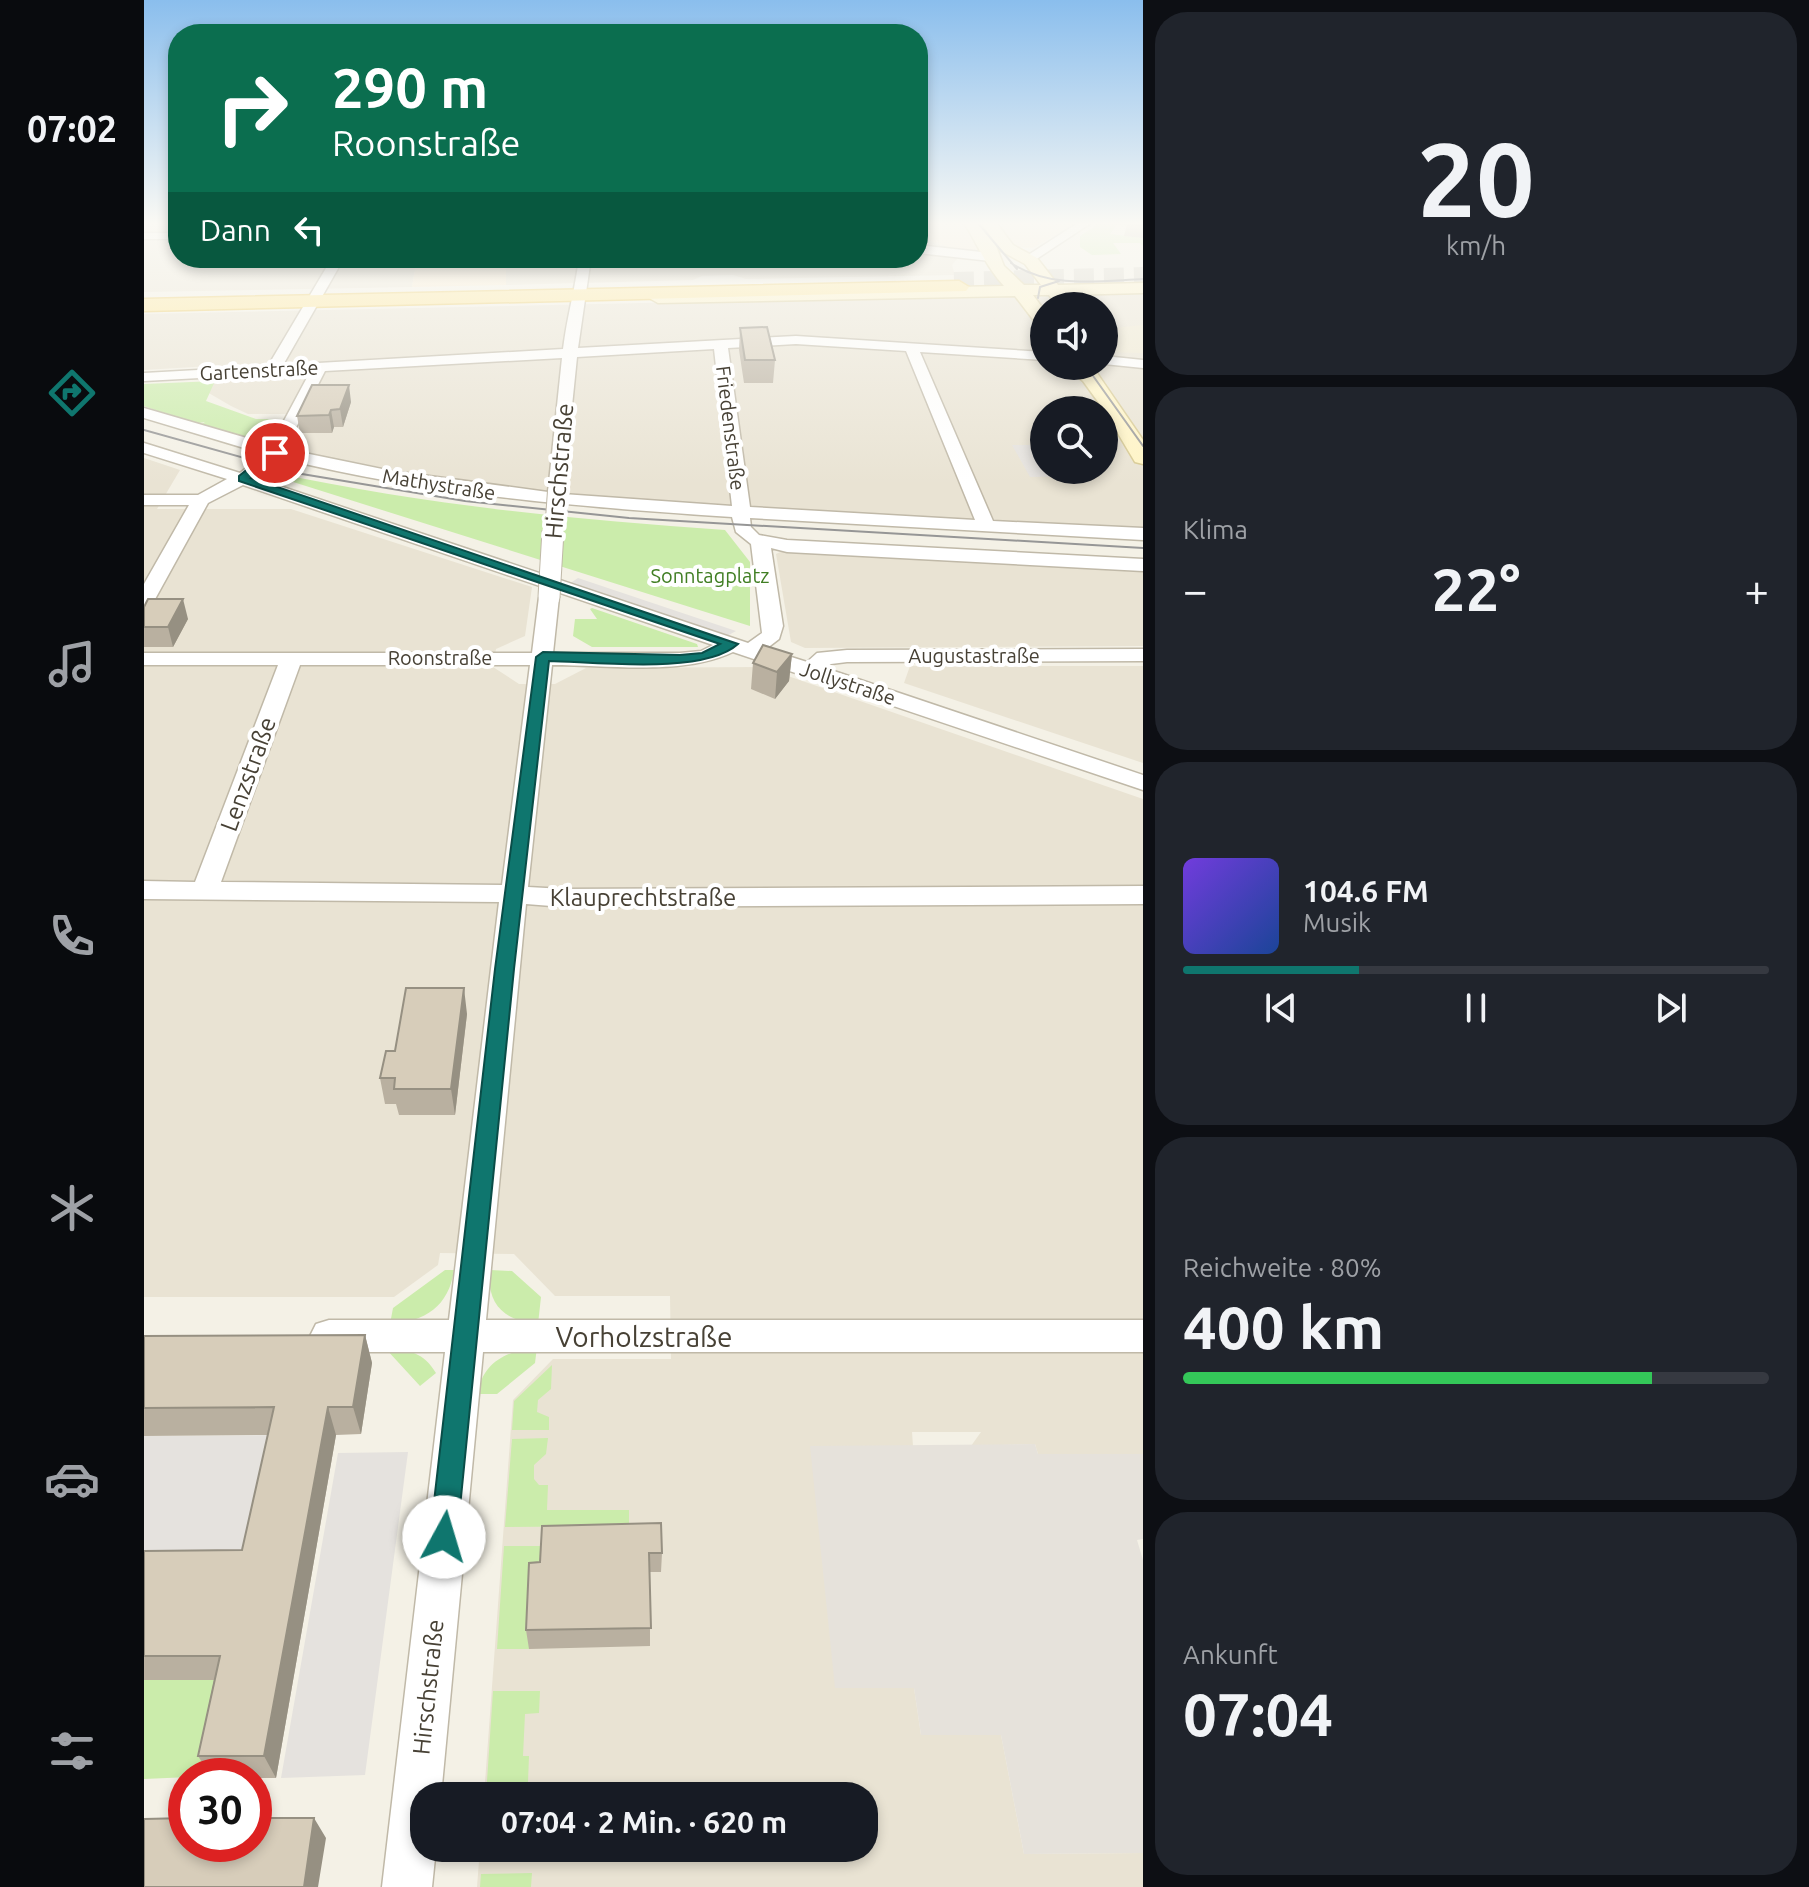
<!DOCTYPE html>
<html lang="de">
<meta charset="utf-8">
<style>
:root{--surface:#171b24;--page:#20242c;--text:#f1f3f6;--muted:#9ea1a6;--line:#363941;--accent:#0f766e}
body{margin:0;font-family:Ubuntu,sans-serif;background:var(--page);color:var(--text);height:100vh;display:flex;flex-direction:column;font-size:30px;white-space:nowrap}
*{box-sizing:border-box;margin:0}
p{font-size:26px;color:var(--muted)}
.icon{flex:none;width:44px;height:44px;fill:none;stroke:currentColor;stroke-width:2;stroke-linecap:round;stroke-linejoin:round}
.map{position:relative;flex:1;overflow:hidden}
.drawer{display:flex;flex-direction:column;gap:12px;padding:12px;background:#0d0f14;width:666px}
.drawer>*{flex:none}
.top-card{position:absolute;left:24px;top:24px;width:760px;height:244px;border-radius:32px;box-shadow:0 4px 12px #0003;background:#0b6e4f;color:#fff;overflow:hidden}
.tools{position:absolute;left:886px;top:292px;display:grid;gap:16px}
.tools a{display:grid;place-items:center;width:88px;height:88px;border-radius:50%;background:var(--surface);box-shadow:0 4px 12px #0003;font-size:40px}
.speed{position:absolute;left:24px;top:1758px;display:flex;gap:16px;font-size:40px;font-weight:700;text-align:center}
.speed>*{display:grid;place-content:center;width:104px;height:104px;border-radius:50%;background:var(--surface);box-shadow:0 4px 12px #0003;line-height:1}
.speed .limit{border:12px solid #d22;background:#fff;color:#111}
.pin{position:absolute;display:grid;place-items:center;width:68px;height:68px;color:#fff;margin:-34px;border:4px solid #fff;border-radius:50%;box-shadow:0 2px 8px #0007}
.me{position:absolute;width:88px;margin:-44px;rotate:6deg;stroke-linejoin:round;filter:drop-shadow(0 0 6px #0008)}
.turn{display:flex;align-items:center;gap:28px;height:168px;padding:0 32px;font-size:36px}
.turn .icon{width:104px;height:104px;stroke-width:2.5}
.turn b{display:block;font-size:56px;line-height:68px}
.then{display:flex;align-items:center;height:76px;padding:0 32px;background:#0003;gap:16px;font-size:30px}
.big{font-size:60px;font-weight:600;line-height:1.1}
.drawer .card{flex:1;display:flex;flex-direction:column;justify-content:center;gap:12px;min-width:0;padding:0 28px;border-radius:32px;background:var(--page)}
.drawer .dial{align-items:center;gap:0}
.dial b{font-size:104px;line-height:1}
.song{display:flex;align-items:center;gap:24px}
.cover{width:96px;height:96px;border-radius:12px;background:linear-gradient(135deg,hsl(260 70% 55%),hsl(220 70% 35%))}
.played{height:8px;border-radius:4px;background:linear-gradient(90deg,var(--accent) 30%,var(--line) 30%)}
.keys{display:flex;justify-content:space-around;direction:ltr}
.heat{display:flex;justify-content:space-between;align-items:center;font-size:44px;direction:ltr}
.charge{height:12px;border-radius:6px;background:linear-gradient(90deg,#34c759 80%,var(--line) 0)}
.trip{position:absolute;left:266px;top:1782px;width:468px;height:80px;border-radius:32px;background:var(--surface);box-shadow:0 4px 12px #0003;font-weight:600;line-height:80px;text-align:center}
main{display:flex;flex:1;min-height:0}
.dock{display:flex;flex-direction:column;width:144px;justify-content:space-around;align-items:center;background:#090b0e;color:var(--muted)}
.dock .icon{width:56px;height:56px}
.dock .current{color:var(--accent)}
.dock b{font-size:36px;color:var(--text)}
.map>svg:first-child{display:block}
.residential{fill:#e9e3d3;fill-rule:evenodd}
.commercial{fill:#f8e9cf}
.industrial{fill:#e6e2db}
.education{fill:#eee7cf}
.green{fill:#cbecab}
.parking{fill:#e5e2de}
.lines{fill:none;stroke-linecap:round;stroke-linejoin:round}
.primary-tunnel{stroke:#d1cec3;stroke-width:20;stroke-dasharray:20 10;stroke-linecap:butt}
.minor-casing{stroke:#c0b9a8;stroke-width:3}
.secondary-casing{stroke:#d7c992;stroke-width:3}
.primary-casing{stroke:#ecc95c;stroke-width:3}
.minor{fill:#fff;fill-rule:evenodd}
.secondary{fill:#fff4c5;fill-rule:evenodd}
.primary{fill:#ffe794;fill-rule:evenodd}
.tram{stroke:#969696;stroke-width:2}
.minor-bridge-far1-casing{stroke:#c0b9a8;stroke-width:18;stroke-linecap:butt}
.minor-bridge-casing{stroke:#c0b9a8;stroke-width:23;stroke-linecap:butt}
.minor-bridge-far1{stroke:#fff;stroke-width:16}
.minor-bridge{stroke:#fff;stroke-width:21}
.wall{fill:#b9b0a0}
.shaded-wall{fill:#969082}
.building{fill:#d7cdba;stroke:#969082;stroke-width:2}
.route{fill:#0f766e;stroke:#0a4d48;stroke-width:2}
.labels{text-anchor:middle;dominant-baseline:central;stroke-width:8;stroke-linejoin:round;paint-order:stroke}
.far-street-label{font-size:20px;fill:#474135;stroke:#fff}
.far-park-label{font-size:20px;fill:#407e23;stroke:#fff}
.street-label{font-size:24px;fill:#474135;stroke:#fff}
.near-street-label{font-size:28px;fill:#474135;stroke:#fff}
</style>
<main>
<nav class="dock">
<b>07:02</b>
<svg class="icon current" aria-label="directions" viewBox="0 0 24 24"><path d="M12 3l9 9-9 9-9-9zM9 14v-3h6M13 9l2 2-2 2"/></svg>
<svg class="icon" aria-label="music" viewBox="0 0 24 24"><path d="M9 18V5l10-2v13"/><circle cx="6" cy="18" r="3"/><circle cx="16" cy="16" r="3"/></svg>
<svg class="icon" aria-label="phone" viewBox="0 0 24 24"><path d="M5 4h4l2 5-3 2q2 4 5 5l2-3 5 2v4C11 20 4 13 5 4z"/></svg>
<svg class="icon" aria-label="climate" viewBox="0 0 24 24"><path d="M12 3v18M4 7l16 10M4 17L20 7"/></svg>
<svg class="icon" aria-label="car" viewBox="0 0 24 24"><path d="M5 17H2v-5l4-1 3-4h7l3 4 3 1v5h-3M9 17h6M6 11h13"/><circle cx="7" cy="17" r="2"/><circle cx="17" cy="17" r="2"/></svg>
<svg class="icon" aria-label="filters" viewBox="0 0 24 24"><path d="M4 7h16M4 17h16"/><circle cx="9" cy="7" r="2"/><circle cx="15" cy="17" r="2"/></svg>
</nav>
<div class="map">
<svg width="999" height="1887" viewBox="0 0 999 1887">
<rect width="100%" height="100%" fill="#f4f1e6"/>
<path class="residential" d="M 0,221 L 34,221 L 34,258 L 279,258 L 271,269 L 268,287 L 0,292 Z
M 774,237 L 819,252 L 808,265 L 811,275 L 602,279 L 589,275 L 558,276 L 549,280 L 362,285 L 362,263 L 366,258 L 774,258 Z
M 999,292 L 999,530 L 433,497 L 337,485 L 153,452 L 146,447 L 161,414 L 104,414 L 87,406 L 63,392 L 67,366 L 0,370 L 0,314 ZM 900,306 L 960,306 L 960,366 L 900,366 ZM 900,410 L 960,410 L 960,470 L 900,470 Z
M 0,458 L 36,470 L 13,509 L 147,509 L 388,587 L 381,636 L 352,649 L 349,667 L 375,684 L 411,684 L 442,668 L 618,667 L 999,799 L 999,1454 L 894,1454 L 891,1444 L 827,1446 L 837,1432 L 768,1432 L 769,1446 L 667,1446 L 770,1688 L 777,1735 L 857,1735 L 880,1854 L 999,1853 L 999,1887 L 333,1887 L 336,1848 L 720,1848 L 720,1796 L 340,1796 L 369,1400 L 409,1359 L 527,1359 L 526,1296 L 411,1296 L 370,1254 L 296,1253 L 294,1265 L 250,1297 L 0,1297 Z
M 641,550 L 999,570 L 999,646 L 661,648 L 647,642 L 632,554 Z
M 766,666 L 999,666 L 999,763 L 760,683 Z"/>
<path class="commercial" d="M 774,221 L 937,221 L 889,248 L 871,247 L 819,252 L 774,237 Z
M 279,258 L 366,258 L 362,263 L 362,285 L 268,287 L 271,269 Z"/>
<path class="industrial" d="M 891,1444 L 894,1454 L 999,1454 L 999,1539 L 993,1540 L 999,1560 L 999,1853 L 880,1854 L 857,1735 L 777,1735 L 770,1688 L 691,1688 L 666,1446 Z"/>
<path class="education" d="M 999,325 L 999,353 L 960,352 L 960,329 Z"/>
<path class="green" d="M 959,221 L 993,221 L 996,227 L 973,225 L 966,234 L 999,238 L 999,246 L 996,243 L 969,243 L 977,254 L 948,255 L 936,247 L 936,236 Z
M 71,381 L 62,401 L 112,419 L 129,419 L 121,434 L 103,438 L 56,425 L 61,422 L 50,424 L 0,406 L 0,384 Z
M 127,472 C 277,504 428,520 581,530 L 606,562 L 606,626 L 127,475 Z
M 448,608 L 553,644 L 554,647 L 448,647 L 429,636 L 431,619 L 453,619 L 446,609 Z
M 301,1270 L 310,1270 C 305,1306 281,1322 246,1324 L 249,1308 Z
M 346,1270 L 368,1271 L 397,1297 L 394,1324 C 361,1321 342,1305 346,1270 Z
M 393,1347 L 391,1363 L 353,1394 L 334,1394 C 338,1362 363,1351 393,1347 Z
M 242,1349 C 265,1349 280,1353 292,1373 L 276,1386 Z
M 408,1365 L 407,1389 L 394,1400 L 393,1412 L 405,1417 L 405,1430 L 368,1430 L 370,1401 Z
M 404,1438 L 402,1454 L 390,1465 L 390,1479 L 395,1485 L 404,1485 L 403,1510 L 485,1510 L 485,1526 L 361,1527 L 368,1439 Z
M 360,1546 L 400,1546 L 398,1582 L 388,1583 L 385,1649 L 353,1649 Z
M 0,1680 L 89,1680 L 69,1776 L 0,1779 Z
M 349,1691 L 396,1691 L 395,1713 L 381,1714 L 379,1756 L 385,1756 L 384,1782 L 391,1783 L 390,1796 L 342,1796 Z
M 388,1873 L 387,1887 L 336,1887 L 337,1874 Z"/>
<path class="parking" d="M 868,445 L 900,445 L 900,470 L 942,470 L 946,476 L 886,477 Z
M 434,578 L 592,631 L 581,637 L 425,584 Z
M 140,1435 L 110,1576 L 0,1577 L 0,1436 Z
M 264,1452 L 221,1775 L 137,1778 L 194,1453 Z"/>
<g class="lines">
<path class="primary-tunnel" d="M 810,282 L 999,277"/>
<g class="minor-casing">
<path id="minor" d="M 937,221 L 950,221 L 888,262 L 878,259 Z
M 0,233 L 34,233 L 34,239 L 0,239 Z
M 774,245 L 846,253 L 852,257 L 846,261 L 774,253 Z
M 188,258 L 200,258 L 139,365 L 419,349 C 423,316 431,290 435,258 L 447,258 L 434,348 L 652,336 L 900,352 L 900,360 L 776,352 L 849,521 L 999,528 L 999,540 L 606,518 L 607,527 L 615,535 L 643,540 L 999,559 L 999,571 L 643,552 L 627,548 L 639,626 L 635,639 L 622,649 L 663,662 L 673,653 L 703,650 L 999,649 L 999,661 L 703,662 L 687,664 L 681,668 L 999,775 L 999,790 L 589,652 C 539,676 464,665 408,665 L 384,887 L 420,889 L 999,886 L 999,904 L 420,907 L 382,904 L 342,1320 L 999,1320 L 999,1352 L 339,1352 L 297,1796 L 280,1796 L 280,1848 L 292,1848 L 288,1887 L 238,1887 L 301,1352 L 185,1352 L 172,1348 L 166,1336 L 172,1324 L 185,1320 L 305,1320 L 355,902 L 0,899 L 0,881 L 51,882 L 134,665 L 0,665 L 0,653 L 388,653 L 395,597 L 405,591 L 415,597 L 409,653 L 536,653 L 557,651 L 569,645 L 99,485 L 64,503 L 10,601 L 0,607 L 0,584 L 45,505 L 0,505 L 0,495 L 54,495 L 83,479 L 0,453 L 0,443 L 96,473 L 120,454 L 0,418 L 0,408 L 127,445 L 166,372 L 0,381 L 0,373 L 124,366 ZM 652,344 L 762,351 L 831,520 L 606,507 L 584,348 ZM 570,349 L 588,506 L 419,494 L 433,357 ZM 418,358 L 404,492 L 248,471 L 141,449 L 181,371 ZM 136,458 C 283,495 436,507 588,517 L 592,532 L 607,544 L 618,633 L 604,643 L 112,478 ZM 156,665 L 386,665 L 358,885 L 77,882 Z
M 960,356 L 999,360 L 999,368 L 960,364 Z"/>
</g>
<g class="secondary-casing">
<path id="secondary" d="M 819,221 L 834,221 L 852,246 L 860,266 L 880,285 L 897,285 L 881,264 L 857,251 L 836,221 L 851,221 L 869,245 L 893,258 L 914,285 L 999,283 L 999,293 L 922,295 L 931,306 L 913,306 L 905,295 L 889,295 L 900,310 L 900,328 L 894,326 L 871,296 L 514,303 L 505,298 L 514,293 L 860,286 C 842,267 833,243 819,221 Z
M 921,366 L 944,366 L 953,373 L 999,440 L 999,464 L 991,462 L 960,410 L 939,381 Z"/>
</g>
<g class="primary-casing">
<path id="primary" d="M 815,281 L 825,287 L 822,291 L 0,311 L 0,299 Z"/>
</g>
<use href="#minor" class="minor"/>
<use href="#secondary" class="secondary"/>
<use href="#primary" class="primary"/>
<path class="tram" d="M 832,221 L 873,269
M 867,263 C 907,289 954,281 999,279
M 894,298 L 896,287 L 915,281
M 942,366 L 999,446
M 0,430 L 158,474 L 321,501 L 485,518 L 999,548"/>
<g class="minor-bridge-far1-casing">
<path id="minor-bridge-far1" d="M 409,533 L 412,491"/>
</g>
<g class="minor-bridge-casing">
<path id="minor-bridge" d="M 405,597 L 409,531"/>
</g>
<use href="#minor-bridge-far1" class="minor-bridge-far1"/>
<use href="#minor-bridge" class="minor-bridge"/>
</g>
<path class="wall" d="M 999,221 L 999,238 L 980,236 L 983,223 Z
M 596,328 L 631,360 L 629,383 L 600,383 L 595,350 Z
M 207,402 L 199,427 L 190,427 L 188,433 L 156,433 L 153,416 Z
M 0,607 L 44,619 L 29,647 L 0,647 Z
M 648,654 L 645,681 L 631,699 L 607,689 L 609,663 Z
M 323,1014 L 311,1115 L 255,1115 L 252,1104 L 241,1104 L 236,1078 L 251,1051 Z
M 221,1335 L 228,1363 L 217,1434 L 192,1435 L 132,1778 L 110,1778 L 110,1776 L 67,1776 L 54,1756 L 70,1680 L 0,1680 L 0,1551 L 98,1550 L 124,1435 L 0,1436 L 0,1336 Z
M 398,1526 L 518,1553 L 517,1572 L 506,1572 L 506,1646 L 385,1649 L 382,1630 L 396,1562 Z"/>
<path class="shaded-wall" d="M 205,385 L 207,402 L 199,427 L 196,409 Z
M 187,410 L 190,427 L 188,433 L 185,415 Z
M 39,599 L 44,619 L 29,647 L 24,627 Z
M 648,654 L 645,681 L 631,699 L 633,672 Z
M 320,988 L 323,1014 L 311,1115 L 307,1089 Z
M 221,1335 L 228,1363 L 217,1434 L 209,1407 Z
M 184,1407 L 192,1435 L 132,1778 L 120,1756 Z
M 170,1818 L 182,1838 L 174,1887 L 160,1887 Z"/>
<path class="building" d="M 985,221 L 999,221 L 999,225 L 983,223 Z
M 623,327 L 631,360 L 601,360 L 596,328 Z
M 168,385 L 205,385 L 196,409 L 187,410 L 185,415 L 153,416 Z
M 4,599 L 39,599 L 24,627 L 0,627 L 0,607 Z
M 619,645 L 648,654 L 633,672 L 609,663 Z
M 262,988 L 320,988 L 307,1089 L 250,1089 L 251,1078 L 236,1078 L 242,1051 L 251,1051 Z
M 221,1335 L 209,1407 L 184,1407 L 120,1756 L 54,1756 L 76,1656 L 0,1656 L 0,1551 L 98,1550 L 130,1407 L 0,1408 L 0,1336 Z
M 517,1523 L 518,1553 L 505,1553 L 507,1628 L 382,1630 L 385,1563 L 396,1562 L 398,1526 Z
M 42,1818 L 42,1844 L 110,1844 L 110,1818 L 170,1818 L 160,1887 L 0,1887 L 0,1819 Z"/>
<linearGradient id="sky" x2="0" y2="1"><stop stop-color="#8abeed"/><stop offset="0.46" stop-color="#faf9f4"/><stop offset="1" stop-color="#faf9f4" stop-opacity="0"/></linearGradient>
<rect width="999" height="485" fill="url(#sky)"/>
<path class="route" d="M 127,450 L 136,453 L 107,478 L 594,644 C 560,675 452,662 405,661 L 370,969 L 313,1537 L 309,1547 L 300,1551 L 290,1547 L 286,1537 L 351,969 L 392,657 L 399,652 L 536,655 L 558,653 L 576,644 L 95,481 L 95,476 Z"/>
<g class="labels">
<g class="far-street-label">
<text transform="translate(115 370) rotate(-3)">Gartenstraße</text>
<text transform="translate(587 428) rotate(83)">Friedenstraße</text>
<text transform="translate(295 484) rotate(9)">Mathystraße</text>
<text x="830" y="655">Augustastraße</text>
<text x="296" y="657">Roonstraße</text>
<text transform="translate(704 683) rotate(18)">Jollystraße</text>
</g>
<g class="far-park-label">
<text x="566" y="575">Sonntagplatz</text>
</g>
<g class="street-label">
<text transform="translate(415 471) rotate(-85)">Hirschstraße</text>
<text transform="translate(104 774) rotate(-70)">Lenzstraße</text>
<text x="499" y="897">Klauprechtstraße</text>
<text transform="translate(284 1687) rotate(-84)">Hirschstraße</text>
</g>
<g class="near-street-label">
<text x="500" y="1336">Vorholzstraße</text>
</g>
</g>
</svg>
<div class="tools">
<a><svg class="icon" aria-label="sound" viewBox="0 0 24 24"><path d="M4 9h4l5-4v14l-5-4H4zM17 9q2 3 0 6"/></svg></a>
<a><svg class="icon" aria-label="search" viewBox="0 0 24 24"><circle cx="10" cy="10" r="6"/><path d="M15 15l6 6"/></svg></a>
</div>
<div class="speed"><div class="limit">30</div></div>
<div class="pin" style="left:131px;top:453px;background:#d93025"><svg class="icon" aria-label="arrive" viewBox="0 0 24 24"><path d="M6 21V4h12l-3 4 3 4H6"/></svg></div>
<svg class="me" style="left:300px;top:1537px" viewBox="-20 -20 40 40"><circle r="19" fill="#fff"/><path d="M0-13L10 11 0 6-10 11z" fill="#0f766e"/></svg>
<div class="trip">07:04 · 2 Min. · 620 m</div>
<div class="top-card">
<div class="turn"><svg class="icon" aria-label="right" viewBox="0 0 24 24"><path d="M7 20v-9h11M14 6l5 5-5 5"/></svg><div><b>290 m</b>Roonstraße</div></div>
<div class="then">Dann<svg class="icon" aria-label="left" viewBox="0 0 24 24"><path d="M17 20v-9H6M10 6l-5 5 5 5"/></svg></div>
</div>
</div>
<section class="drawer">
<div class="card dial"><b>20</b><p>km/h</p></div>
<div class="card"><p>Klima</p>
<div class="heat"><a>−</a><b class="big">22°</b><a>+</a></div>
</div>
<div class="card">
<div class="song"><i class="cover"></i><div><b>104.6 FM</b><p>Musik</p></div></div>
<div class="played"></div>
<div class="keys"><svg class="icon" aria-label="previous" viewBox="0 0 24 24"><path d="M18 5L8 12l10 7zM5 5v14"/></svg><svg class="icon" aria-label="pause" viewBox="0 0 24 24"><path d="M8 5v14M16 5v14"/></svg><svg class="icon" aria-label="next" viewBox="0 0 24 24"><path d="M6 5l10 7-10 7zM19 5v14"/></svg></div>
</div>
<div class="card"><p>Reichweite · 80%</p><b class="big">400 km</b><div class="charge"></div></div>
<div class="card"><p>Ankunft</p><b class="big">07:04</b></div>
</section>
</main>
